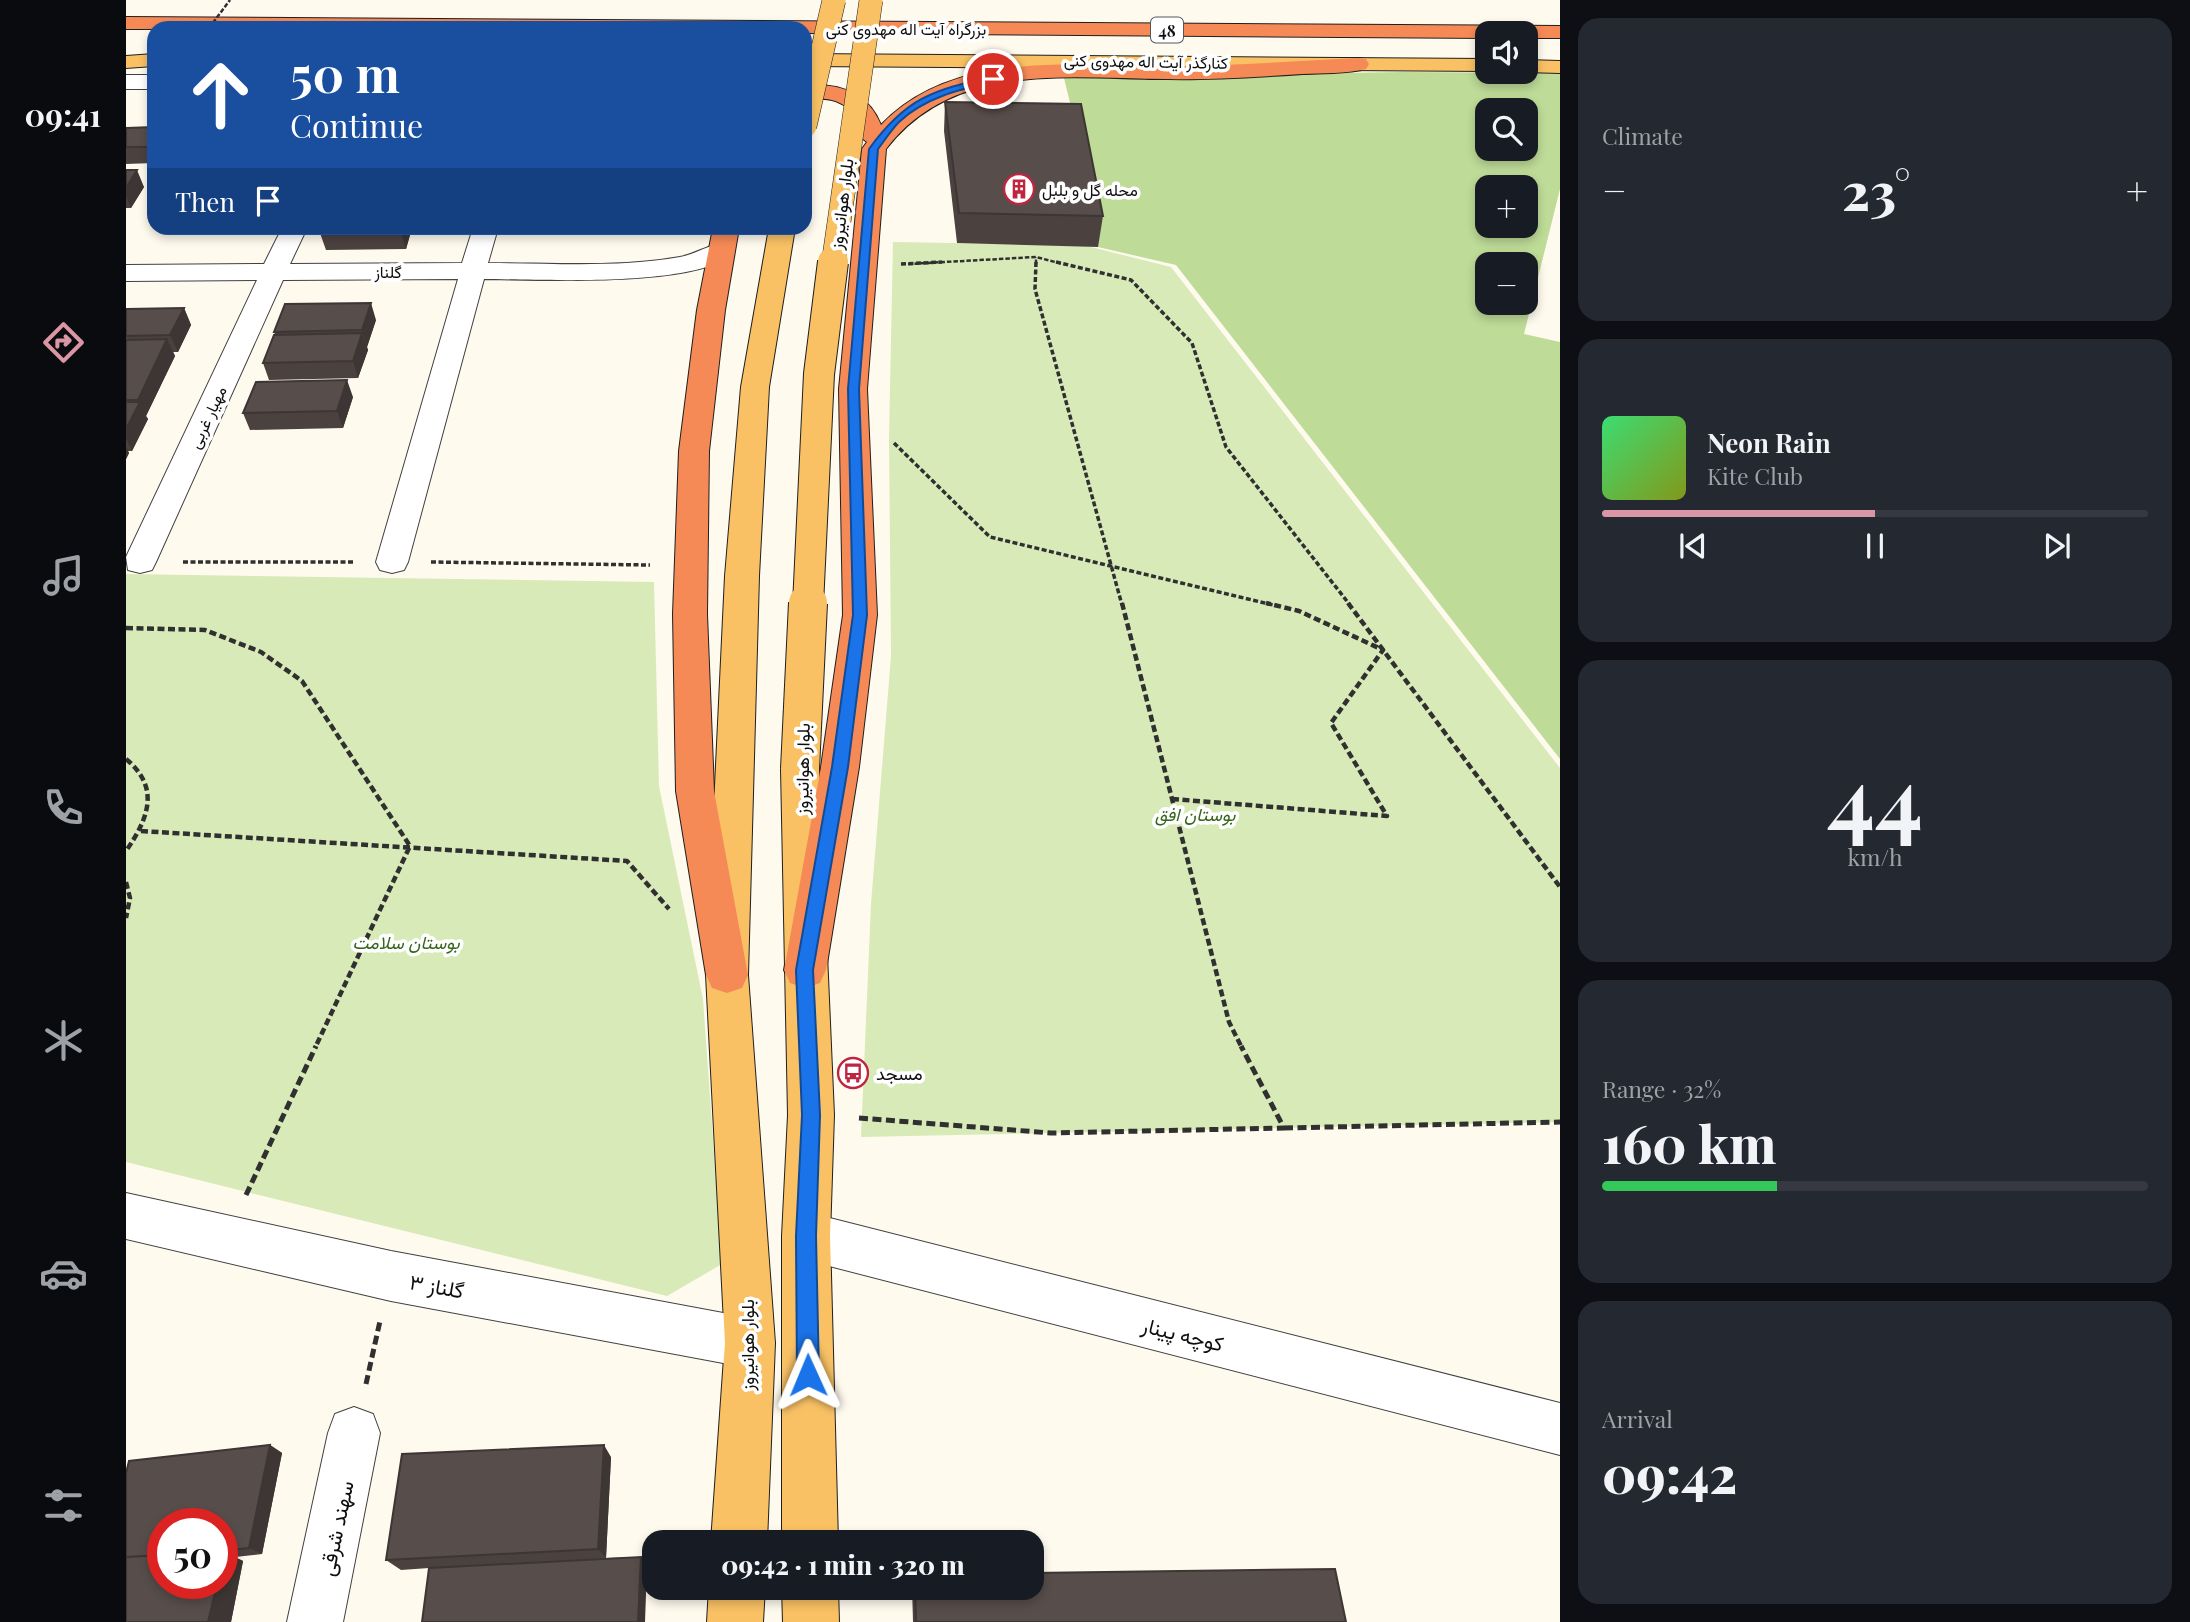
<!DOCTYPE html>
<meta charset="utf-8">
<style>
:root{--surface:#171b24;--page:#242831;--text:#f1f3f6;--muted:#9ea1a6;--line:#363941;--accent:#da96a4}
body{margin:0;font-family:"Playfair Display",Vazirmatn,serif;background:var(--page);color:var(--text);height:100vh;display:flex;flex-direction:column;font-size:26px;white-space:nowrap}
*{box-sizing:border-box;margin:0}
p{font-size:23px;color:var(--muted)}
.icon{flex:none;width:38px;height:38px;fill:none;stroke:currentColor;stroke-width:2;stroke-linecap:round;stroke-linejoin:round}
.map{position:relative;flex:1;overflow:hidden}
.panel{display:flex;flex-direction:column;gap:18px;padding:18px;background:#0d0f14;width:630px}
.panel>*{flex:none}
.top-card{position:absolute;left:21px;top:21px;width:665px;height:214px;border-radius:21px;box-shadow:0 4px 10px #0003;background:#1a4fa0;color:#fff;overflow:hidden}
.buttons{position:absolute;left:1349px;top:21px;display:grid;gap:14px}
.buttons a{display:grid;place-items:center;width:63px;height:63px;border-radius:14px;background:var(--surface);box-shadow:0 4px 10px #0003;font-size:35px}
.speed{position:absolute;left:21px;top:1508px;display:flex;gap:14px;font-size:35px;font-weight:700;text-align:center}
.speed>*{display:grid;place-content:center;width:91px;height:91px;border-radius:50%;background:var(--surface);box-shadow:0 4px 10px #0003;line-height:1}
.speed .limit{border:10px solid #d22;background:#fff;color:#111}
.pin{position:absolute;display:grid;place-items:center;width:60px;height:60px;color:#fff;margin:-30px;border:4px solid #fff;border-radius:50%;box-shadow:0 2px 7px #0007}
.me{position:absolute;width:77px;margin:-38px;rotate:359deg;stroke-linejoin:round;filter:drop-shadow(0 0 5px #0008)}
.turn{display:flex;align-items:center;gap:24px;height:147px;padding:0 28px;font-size:32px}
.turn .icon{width:91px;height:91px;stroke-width:2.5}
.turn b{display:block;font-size:49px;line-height:60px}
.then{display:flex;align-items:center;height:66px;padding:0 28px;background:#0003;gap:14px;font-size:26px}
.big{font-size:52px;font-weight:800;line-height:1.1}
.panel .card{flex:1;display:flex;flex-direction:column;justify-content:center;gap:10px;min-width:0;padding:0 24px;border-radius:21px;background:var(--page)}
.panel .dial{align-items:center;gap:0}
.dial b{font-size:91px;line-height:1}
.song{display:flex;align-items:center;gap:21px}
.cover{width:84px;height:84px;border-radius:10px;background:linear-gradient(135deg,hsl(140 70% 55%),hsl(70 70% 35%))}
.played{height:7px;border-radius:4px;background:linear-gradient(90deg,var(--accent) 50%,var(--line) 50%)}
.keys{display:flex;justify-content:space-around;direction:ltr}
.heat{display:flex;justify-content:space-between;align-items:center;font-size:38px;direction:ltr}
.charge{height:10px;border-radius:5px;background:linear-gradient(90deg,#34c759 32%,var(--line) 0)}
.trip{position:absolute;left:516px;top:1530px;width:402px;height:70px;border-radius:21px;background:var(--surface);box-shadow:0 4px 10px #0003;font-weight:800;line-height:70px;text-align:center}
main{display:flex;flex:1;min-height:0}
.tab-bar{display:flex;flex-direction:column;width:126px;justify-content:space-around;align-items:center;background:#090b0e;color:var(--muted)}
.tab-bar .icon{width:49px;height:49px}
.tab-bar .selected{color:var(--accent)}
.tab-bar b{font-size:32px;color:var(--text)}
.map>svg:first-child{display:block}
.green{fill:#d8eab8}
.forest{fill:#bedb97;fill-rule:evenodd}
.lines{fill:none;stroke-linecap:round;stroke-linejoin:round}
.minor-casing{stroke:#414141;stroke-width:2}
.major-casing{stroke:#1f1f1f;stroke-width:2}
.highway-casing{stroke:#1f1f1f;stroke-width:2}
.path-far3{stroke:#303030;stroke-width:2.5;stroke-dasharray:4.5 2;stroke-linecap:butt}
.path-far2{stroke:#303030;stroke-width:3.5;stroke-dasharray:5 2.5;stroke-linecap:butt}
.path-far1{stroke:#303030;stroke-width:4.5;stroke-dasharray:7 3.5;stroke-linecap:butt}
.path{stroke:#303030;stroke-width:5;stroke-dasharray:9 4.5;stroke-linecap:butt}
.minor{fill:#fff;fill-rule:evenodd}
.major{fill:#f9c164;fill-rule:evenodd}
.highway{fill:#f58a56;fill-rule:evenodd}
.major-bridge-far2-casing{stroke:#1f1f1f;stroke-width:24;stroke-linecap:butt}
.major-bridge-far1-casing{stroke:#1f1f1f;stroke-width:32;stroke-linecap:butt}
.major-bridge-casing{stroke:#1f1f1f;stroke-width:40;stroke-linecap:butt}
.path-bridge{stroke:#303030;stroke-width:2.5;stroke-dasharray:4.5 2;stroke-linecap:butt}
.major-bridge-far2{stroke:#f9c164;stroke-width:23}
.major-bridge-far1{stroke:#f9c164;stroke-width:30}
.major-bridge{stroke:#f9c164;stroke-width:38}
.wall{fill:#4b4240;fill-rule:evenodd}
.shaded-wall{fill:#3d3634}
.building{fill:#574d4a;stroke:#3d3634;stroke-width:2}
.route{fill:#1a73e8;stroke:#114b97;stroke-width:2}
.labels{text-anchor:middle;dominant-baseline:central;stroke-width:7;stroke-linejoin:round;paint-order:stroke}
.far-street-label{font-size:16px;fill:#0e0e0e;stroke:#fff}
.shield{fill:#fff;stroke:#565656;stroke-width:2}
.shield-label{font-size:16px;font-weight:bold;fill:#0e0e0e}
.far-poi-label{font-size:16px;fill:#0e0e0e;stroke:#fff;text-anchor:start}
.street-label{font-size:18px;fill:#0e0e0e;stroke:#fff}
.park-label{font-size:18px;font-style:italic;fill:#36661d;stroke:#fff}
.poi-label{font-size:18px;fill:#0e0e0e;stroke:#fff;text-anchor:start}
.near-street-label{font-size:21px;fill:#0e0e0e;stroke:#fff}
</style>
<main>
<nav class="tab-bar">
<b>09:41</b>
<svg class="icon selected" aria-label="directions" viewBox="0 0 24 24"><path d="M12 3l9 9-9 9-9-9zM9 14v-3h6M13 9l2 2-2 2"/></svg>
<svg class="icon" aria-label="music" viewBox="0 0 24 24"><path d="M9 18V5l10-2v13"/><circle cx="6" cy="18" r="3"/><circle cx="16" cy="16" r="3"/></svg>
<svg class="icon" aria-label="phone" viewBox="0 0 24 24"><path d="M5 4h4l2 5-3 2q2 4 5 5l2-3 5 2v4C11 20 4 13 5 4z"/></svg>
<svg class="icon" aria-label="climate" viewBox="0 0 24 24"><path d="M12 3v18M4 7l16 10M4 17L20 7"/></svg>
<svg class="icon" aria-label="car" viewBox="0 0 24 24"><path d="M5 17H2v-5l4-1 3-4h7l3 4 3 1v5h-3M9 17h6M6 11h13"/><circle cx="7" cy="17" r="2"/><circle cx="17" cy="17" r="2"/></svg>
<svg class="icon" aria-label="filters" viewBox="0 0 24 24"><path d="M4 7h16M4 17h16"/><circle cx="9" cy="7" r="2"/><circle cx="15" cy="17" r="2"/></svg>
</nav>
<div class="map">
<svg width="1434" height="1622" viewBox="0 0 1434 1622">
<rect width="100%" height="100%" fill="#fffaee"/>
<path class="green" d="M 767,242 L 957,245 L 1045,267 L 1434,768 L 1434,1122 L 735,1137 L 745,904 L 765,656 L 763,438 Z
M 0,574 L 528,582 L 533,786 L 577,999 L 596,1264 L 541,1296 L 0,1162 Z"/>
<path class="forest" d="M 1276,72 L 1434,73 L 1434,189 L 1398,334 L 1434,342 L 1434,759 L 1050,265 L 972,247 L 959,165 L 938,78 ZM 1362,110 L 1400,110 L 1400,149 L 1362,149 ZM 1362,187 L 1400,187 L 1400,226 L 1362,226 ZM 1362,264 L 1400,264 L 1400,303 L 1362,303 Z"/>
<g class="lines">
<g class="minor-casing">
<path id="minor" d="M 0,75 L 28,75 L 28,89 L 0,89 Z
M 156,228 L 181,228 L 164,264 L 336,263 L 347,228 L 372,228 L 362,263 C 425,263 491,268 554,257 C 572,254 587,240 605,245 L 609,250 C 582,289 406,279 358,279 L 282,562 L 278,570 L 266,573 L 254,570 L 250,562 L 332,279 L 157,280 L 30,562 L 26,570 L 14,573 L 2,570 L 0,557 L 131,280 L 0,281 L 0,265 L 138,264 Z
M 0,1193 L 265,1251 L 624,1318 L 642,1325 L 649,1343 L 642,1361 L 624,1368 L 265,1301 L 0,1239 Z
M 680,1212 L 1434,1403 L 1434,1455 L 680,1260 L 663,1253 L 656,1236 L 663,1219 Z
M 228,1407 L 247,1414 L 254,1433 L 217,1622 L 161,1622 L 202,1433 L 209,1414 Z"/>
</g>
<g class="major-casing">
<path id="major" d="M 28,54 L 28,66 L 0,68 L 0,56 Z
M 679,54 L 1362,59 L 1362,71 L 679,66 Z
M 1400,60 L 1434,61 L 1434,73 L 1397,72 L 1400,72 Z
M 643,228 L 669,228 L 643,387 L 633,576 L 622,975 L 649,1343 L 641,1542 L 585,1542 L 599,1343 L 580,975 L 599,576 L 615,387 Z
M 674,755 L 687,759 L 693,769 L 708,1115 L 704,1236 L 712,1542 L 656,1542 L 656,1236 L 662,1115 L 655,769 L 661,759 Z
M 583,1587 L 639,1587 L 637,1622 L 581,1622 Z
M 656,1587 L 712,1587 L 713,1622 L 657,1622 Z"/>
</g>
<g class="highway-casing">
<path id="highway" d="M 0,17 L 1434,26 L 1434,38 L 1400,38 L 1400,33 L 1362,33 L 1362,38 L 679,33 L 679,28 L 0,29 Z
M 1232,58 L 1240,59 L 1243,64 L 1240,69 C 1219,74 1197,73 1176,74 C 1131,77 1087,80 1042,79 C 943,79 828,60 760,149 L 741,389 L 751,615 L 733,767 L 700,970 L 694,983 L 679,988 L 664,983 L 658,970 L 695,767 L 717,615 L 713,389 L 736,149 L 741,142 C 733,137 734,132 731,123 C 723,99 701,97 679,99 L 679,85 C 713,83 742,92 755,125 C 828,48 949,67 1045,66 C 1107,66 1170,61 1232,58 Z
M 587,228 L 613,228 L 599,310 L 583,451 L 581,614 L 588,791 L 622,975 L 616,988 L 601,993 L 586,988 L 580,975 L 550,791 L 547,614 L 553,451 L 571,310 Z"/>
</g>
<path class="path-far3" d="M 782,264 L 910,257 L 937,264
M 910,264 L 910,257"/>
<path class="path-far2" d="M 910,262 L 909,289 L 996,605
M 930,262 L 1005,280 L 1066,343 L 1100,447 L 1224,605
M 775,264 L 816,262
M 768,443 L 864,537 L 1147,605
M 57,562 L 227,562
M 305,562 L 524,565"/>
<path class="path-far1" d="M 996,603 L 1103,1022 L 1116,1048
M 1222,603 L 1434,887
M 0,628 L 79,630 L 135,652 L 176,681 L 284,846 L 189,1048
M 0,759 C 35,788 22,819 0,851
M 1046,799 L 1261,816 L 1205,723 L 1257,650 L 1173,611 L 1140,603
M 15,831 L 501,861 L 543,909
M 0,882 L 4,898 L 0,918"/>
<path class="path" d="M 733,1118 L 925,1133 L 1158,1128 L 1115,1046
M 1158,1128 L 1434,1122
M 120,1195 L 190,1046
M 240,1384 L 254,1321"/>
<use href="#minor" class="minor"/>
<use href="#major" class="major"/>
<use href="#highway" class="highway"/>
<g class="major-bridge-far2-casing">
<path id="major-bridge-far2" d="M 679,126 L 708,0
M 707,264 L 745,0"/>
</g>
<g class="major-bridge-far1-casing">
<path id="major-bridge-far1" d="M 682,605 L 693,374 L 707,262"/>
</g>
<g class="major-bridge-casing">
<path id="major-bridge" d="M 674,769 L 682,603"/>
</g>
<path class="path-bridge" d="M 83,28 L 104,0"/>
<use href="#major-bridge-far2" class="major-bridge-far2"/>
<use href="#major-bridge-far1" class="major-bridge-far1"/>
<use href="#major-bridge" class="major-bridge"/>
</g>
<path class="wall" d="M 819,102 L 977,216 L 972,247 L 831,243 L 818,131 Z
M 28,127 L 28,163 L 0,164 L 0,128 Z
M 0,170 L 18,187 L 5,208 L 0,208 Z
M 38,228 L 120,228 L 118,231 L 40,233 Z
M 286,228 L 280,249 L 200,250 L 194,233 Z
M 58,308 L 65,325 L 52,352 L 47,352 L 49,356 L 20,416 L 22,419 L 6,451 L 2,451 L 3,453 L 0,459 L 0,309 Z
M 250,320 L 241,347 L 242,350 L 232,378 L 143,380 L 137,363 L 149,335 L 148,332 Z
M 227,397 L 217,428 L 124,430 L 117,413 Z
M 144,1445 L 156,1453 L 136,1554 L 109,1557 L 117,1561 L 105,1622 L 0,1622 ZM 96,1524 L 96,1584 L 37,1584 Z
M 485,1457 L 480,1558 L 515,1557 L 521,1566 L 303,1568 L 275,1570 L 260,1560 Z
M 786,1587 L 906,1587 L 1220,1622 L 787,1622 Z"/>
<path class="shaded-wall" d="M 11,170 L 18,187 L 5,208 L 0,196 L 0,188 Z
M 276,228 L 286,228 L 280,249 L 275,232 Z
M 245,303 L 250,320 L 241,347 L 236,330 Z
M 58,308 L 65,325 L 52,352 L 44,335 Z
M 236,333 L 242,350 L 232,378 L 227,361 Z
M 41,339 L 49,356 L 20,416 L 22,419 L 6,451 L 0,438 L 0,429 L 13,403 L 12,400 Z
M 221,380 L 227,397 L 217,428 L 211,411 Z
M 0,447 L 3,453 L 0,459 Z
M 144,1445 L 156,1453 L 136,1554 L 123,1548 Z
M 478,1445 L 485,1457 L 480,1558 L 472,1549 Z
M 97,1552 L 117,1561 L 105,1622 L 82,1622 L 91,1584 L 96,1584 L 96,1557 Z
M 515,1557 L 521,1566 L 519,1622 L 512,1622 Z"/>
<path class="building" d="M 819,102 L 955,104 L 977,216 L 833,213 Z
M 28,127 L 28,147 L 0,147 L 0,128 Z
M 0,170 L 11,170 L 0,188 Z
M 197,228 L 276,228 L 275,232 L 194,233 Z
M 245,303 L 236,330 L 148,332 L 159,304 Z
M 58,308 L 44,335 L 0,336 L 0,309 Z
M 236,333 L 227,361 L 137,363 L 148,335 Z
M 41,339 L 12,400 L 0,400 L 0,340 Z
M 221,380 L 211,411 L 117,413 L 130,382 Z
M 0,402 L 14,402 L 0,429 Z
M 144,1445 L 123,1548 L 96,1551 L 96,1524 L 37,1524 L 37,1555 L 0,1557 L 0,1473 L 3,1461 Z
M 478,1445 L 472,1549 L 260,1560 L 276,1454 Z
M 37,1555 L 37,1584 L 91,1584 L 82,1622 L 0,1622 L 0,1557 Z
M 515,1557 L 512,1622 L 296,1622 L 303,1568 Z
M 1209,1569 L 1220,1622 L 790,1622 L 789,1587 L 906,1587 L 906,1573 Z"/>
<path class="route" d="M 867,76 L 871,79 L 870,81 C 836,89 799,97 773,122 C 765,130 759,140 752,149 L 733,389 L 741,615 L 722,767 L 687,970 L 694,1115 L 690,1236 L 693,1375 L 689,1382 L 682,1386 L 674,1382 L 671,1375 L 670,1236 L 676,1115 L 670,970 L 706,767 L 727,615 L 722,389 L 743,149 C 781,97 806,91 867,76 Z"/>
<defs>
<g id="building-ring" transform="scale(1.575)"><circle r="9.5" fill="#fff" stroke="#bf2440" stroke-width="1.5"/><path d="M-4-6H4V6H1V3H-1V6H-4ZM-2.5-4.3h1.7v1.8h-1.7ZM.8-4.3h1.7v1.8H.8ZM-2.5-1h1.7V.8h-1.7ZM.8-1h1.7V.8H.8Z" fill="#bf2440"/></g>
<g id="bus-ring" transform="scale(1.575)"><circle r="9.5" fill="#fff" stroke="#bf2440" stroke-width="1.5"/><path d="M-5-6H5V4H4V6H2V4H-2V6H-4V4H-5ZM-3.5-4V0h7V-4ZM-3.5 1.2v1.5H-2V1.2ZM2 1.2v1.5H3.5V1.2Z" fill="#bf2440"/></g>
</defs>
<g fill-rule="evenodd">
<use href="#building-ring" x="893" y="189"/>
<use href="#bus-ring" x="727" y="1073"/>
</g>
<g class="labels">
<g class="far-street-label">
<text x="780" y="28">بزرگراه آیت اله مهدوی کنی</text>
<text transform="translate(1020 61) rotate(1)">کنارگذر آیت اله مهدوی کنی</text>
<text x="262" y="271">گلناز</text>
<text transform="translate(81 417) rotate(-65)">مهیار غربی</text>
</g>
<rect class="shield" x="1025" y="17.5" width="32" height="25" rx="5"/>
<g class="shield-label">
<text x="1041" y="30">48</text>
</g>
<g class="far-poi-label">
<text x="916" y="189">محله گل و بلبل</text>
</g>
<g class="street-label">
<text transform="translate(715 204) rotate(-83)">بلوار هوانیروز</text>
<text transform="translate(676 769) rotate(-89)">بلوار هوانیروز</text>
<text transform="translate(621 1345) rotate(-90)">بلوار هوانیروز</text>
</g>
<g class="park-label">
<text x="1069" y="814">بوستان افق</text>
<text x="280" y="942">بوستان سلامت</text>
</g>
<g class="poi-label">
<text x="750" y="1073">مسجد</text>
</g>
<g class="near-street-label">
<text transform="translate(311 1285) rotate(10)">گلناز ۳</text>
<text transform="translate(1057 1333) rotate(14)">کوچه پینار</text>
<text transform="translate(209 1528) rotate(-78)">سهند شرقی</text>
</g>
</g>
</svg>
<div class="buttons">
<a><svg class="icon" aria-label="sound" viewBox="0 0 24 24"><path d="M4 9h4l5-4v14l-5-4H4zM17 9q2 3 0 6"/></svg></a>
<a><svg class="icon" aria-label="search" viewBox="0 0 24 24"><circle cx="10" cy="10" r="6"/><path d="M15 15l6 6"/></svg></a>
<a>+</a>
<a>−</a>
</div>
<div class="speed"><div class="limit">50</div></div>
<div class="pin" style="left:867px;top:79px;background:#d93025"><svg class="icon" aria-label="arrive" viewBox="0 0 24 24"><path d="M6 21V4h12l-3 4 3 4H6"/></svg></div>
<svg class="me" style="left:682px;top:1375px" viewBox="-20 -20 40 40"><path d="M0-17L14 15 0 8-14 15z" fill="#1a73e8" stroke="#fff" stroke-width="4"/></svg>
<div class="trip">09:42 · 1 min · 320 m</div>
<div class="top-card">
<div class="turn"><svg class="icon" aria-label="ahead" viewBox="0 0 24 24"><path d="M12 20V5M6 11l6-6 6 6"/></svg><div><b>50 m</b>Continue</div></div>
<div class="then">Then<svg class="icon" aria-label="arrive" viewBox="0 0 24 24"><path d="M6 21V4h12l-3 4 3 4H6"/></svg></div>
</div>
</div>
<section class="panel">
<div class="card"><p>Climate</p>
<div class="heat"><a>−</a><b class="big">23°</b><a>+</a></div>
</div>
<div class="card">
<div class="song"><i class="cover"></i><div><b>Neon Rain</b><p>Kite Club</p></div></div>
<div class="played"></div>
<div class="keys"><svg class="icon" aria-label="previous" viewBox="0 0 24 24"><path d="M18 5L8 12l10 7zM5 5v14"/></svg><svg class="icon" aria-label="pause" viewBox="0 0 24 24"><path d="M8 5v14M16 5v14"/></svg><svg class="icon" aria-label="next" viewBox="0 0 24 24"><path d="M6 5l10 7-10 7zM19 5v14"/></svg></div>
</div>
<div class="card dial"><b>44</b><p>km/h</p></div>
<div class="card"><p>Range · 32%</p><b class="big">160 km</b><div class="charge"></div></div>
<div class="card"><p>Arrival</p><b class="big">09:42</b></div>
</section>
</main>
